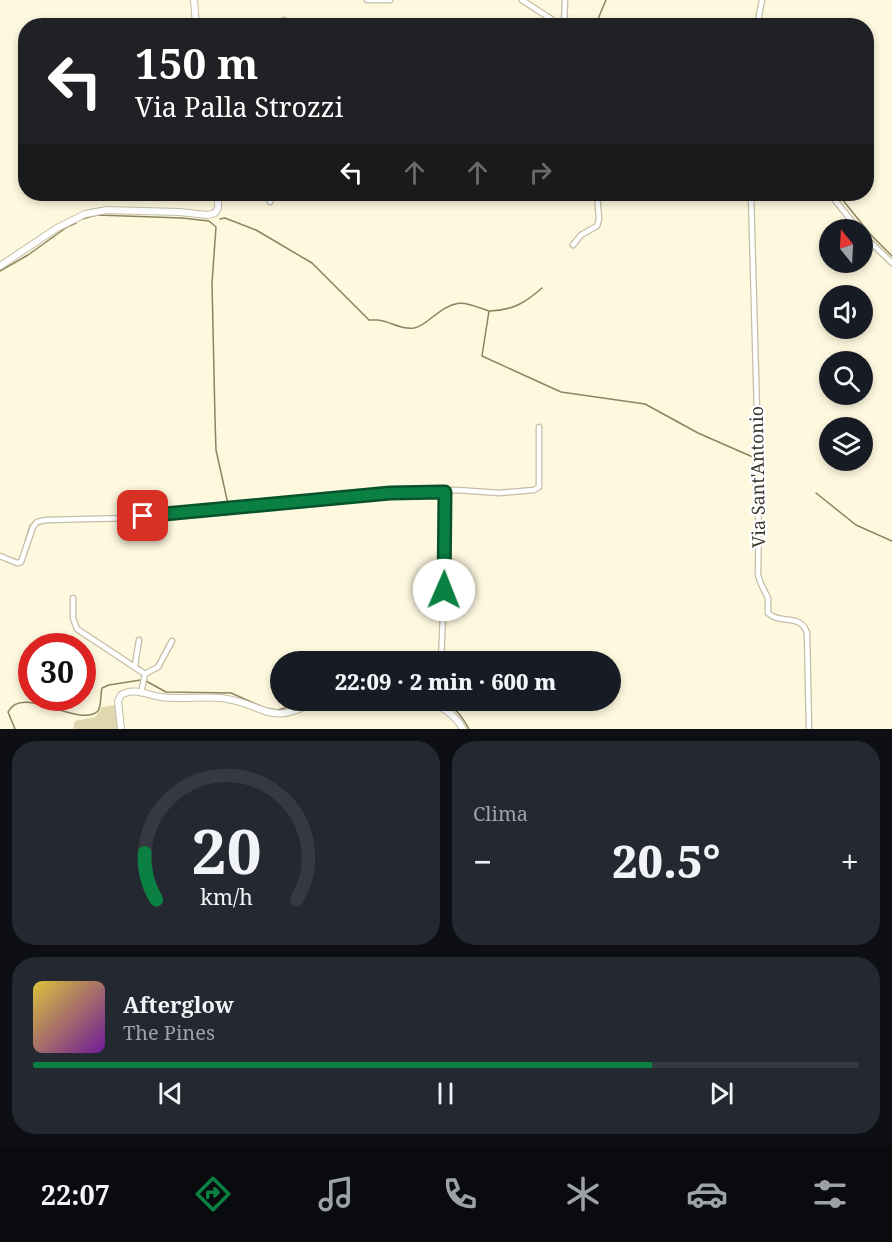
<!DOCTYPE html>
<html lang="it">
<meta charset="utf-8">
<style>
:root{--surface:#171b24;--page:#242831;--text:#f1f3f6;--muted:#9ea1a6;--line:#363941;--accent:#0b8043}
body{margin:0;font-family:"Noto Serif",serif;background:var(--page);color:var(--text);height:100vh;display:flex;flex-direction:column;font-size:22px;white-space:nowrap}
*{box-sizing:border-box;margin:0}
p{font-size:20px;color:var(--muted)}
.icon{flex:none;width:33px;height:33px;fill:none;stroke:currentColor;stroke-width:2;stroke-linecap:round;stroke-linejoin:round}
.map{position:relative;height:729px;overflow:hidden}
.side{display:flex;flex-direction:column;gap:12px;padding:12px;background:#0d0f14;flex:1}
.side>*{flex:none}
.top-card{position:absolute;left:18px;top:18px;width:856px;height:183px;border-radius:24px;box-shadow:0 3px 9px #0003;background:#202124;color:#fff;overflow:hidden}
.needle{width:39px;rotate:342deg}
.tools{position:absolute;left:819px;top:219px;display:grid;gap:12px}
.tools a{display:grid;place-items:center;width:54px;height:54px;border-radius:50%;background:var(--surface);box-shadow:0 3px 9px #0003;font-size:30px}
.speed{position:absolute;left:18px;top:633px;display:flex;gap:12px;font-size:30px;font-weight:700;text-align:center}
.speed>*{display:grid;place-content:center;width:78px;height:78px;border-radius:50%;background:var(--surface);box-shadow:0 3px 9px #0003;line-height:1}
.speed .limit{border:9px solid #d22;background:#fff;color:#111}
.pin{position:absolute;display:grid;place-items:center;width:51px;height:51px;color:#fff;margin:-26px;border-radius:12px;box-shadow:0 3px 9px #0006}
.me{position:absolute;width:66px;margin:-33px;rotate:1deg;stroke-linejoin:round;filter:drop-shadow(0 0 4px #0008)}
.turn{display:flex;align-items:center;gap:21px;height:126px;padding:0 18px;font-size:27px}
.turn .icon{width:78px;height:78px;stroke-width:2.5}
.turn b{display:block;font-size:42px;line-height:51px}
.lanes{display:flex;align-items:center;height:57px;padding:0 18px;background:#0003;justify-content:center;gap:30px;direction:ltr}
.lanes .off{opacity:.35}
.big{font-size:45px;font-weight:800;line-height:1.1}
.side .widget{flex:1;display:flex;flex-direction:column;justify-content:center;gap:9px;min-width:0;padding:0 21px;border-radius:24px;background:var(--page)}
.side .dial{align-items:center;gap:0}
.dial svg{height:156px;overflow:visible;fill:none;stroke:var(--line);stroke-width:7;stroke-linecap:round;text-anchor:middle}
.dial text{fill:var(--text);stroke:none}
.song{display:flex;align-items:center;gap:18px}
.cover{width:72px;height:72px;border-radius:9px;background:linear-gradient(135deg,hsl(50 70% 55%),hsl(280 70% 35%))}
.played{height:6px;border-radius:3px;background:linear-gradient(90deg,var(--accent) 75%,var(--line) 75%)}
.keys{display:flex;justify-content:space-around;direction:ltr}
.heat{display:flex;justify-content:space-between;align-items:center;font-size:33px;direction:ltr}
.side .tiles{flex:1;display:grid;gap:12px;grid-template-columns:1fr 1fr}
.widget:last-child{grid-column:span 2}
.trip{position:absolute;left:270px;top:651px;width:351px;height:60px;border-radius:30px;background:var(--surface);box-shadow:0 3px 9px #0003;font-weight:800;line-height:60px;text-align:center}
.tabs{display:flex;height:96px;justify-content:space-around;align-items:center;background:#090b0e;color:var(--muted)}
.tabs .icon{width:42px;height:42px}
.tabs .on{color:var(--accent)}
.tabs b{font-size:27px;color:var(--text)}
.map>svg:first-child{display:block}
.green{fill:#e1d7ae}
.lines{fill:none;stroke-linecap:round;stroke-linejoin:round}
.stream{stroke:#8d835f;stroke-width:1.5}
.street-casing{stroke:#c4bea7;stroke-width:7}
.secondary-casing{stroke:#c4bea7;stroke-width:8}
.street{stroke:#fff;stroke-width:4.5}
.secondary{stroke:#fff;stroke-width:6}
.route-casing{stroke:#07532c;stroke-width:15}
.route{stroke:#0b8043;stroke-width:10}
.labels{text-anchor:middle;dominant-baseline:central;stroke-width:4.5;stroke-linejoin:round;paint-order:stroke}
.street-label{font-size:18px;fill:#3b392f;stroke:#fff}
</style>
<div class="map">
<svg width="892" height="729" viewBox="0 0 892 729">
<rect width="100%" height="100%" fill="#fef8df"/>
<path class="green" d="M 115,705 L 119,723 L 118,729 L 73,729 L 75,721 L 95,717 L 102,707 Z"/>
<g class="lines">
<path class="stream" d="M 595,26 L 606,0
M 838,194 L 870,234 L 892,256
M 82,219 L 97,215 L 182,218 L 209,221 L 216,227 L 212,283 L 215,418 L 216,450 L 228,504 L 225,507 L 136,515
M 220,219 L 225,218 L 256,230 L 312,263 L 369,320 C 372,320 375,320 378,320 C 390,321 400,330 414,328 C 420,327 425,323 430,319 C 456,299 458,300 489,311 L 482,356 L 561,392 L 645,404 L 698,433 L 755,458
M 0,271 L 28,255 L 67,227 L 76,223
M 490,311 C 513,310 525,303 542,288
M 816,493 L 856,525 L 892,541
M 25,543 L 30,526 L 35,521
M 146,681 L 166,692 L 231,693 L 265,708 L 278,710 L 309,700
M 438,700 C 454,705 461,715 469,729
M 15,729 L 8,712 C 22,683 79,729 98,711 C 102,704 100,695 102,688 L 109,685 L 141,680"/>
<g class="street-casing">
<path id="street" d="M 367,0 L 390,0
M 522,0 L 562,26
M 284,20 L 285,26
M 226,22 L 226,26
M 564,26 L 565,0
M 757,26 L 762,0
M 751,194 L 758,449 L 754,478 C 761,493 758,555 758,575 L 761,584 L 768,598 L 768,613 C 780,625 801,613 807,633 L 809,729
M 830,194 L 859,230
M 270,202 L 272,194
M 862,234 L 892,263
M 573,245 L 581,235 L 597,226 L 599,219 L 597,194
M 0,556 L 17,563 L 21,562 L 33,527 L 37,522 L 46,520 L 131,518 L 390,493 L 457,490 L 499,493 L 534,490 L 539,487 L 539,427
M 73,598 L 73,618 L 77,629 L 145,674
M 441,662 L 444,590 L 445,492
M 135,665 L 139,640
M 141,693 L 145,674 L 158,667 L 172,641"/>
</g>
<g class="secondary-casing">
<path id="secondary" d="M 194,0 L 196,26
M 0,266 L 57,228 L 85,214 L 107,210 L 179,212 L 208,215 L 215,213 L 218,208 L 218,194
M 417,700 C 437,704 452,710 463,729
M 121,729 L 118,701 L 121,695 C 134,687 147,695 161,697 C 181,700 201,696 221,698 C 265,703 268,729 317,700"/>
</g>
<use href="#street" class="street"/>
<use href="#secondary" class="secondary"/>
</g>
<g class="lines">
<g class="route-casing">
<path id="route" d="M 143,516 L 390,493 L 442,492 L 445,492 L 444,590"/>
</g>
<use href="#route" class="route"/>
</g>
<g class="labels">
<g class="street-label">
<text transform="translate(757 477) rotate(-91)">Via Sant'Antonio</text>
</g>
</g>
</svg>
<div class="tools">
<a><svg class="needle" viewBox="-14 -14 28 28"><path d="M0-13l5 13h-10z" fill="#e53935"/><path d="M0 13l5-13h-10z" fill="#9ea1a6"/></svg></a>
<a><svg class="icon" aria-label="sound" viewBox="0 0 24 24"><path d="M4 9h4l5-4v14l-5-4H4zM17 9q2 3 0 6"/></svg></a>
<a><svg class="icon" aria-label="search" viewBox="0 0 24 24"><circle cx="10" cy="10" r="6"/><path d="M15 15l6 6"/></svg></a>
<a><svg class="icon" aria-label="layers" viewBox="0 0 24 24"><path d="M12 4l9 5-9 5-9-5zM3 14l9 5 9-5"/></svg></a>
</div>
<div class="speed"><div class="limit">30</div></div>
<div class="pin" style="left:143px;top:516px;background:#d93025"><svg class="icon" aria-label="arrive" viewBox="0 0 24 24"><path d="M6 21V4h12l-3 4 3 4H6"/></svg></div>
<svg class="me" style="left:444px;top:590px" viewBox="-20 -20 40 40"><circle r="19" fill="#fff"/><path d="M0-13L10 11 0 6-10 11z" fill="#0b8043"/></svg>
<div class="trip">22:09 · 2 min · 600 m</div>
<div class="top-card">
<div class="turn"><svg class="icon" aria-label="left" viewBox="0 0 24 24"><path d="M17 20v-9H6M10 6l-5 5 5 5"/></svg><div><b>150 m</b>Via Palla Strozzi</div></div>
<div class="lanes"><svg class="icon" aria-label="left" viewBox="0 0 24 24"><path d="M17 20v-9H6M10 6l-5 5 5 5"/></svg><svg class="icon off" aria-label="ahead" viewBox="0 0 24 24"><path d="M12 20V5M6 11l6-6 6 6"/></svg><svg class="icon off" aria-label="ahead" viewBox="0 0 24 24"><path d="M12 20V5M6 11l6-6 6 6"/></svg><svg class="icon off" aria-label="right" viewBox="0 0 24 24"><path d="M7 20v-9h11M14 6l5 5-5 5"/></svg></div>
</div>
</div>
<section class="side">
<div class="tiles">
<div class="widget dial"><svg viewBox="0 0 100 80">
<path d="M14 69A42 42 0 1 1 86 69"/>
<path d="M14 69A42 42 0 0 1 8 45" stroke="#0b8043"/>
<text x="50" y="56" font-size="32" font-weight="700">20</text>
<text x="50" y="72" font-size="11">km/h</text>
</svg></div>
<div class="widget"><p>Clima</p>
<div class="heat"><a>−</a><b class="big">20.5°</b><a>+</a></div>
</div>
<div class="widget">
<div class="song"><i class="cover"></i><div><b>Afterglow</b><p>The Pines</p></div></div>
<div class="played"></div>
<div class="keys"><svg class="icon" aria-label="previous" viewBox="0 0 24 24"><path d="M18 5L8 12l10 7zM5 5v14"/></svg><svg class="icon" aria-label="pause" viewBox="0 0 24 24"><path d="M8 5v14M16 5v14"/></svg><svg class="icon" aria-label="next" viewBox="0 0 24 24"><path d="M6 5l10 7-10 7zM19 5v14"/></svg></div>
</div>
</div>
</section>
<nav class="tabs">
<b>22:07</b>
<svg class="icon on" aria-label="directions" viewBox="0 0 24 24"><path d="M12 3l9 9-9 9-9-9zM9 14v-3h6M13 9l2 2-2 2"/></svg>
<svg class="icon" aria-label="music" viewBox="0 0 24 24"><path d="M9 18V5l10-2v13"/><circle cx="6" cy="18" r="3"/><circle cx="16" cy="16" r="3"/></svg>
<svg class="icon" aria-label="phone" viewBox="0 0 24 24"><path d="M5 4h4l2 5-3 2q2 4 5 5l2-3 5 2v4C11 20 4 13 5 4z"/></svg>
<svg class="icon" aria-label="climate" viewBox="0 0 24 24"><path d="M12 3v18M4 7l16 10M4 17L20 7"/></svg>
<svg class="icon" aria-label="car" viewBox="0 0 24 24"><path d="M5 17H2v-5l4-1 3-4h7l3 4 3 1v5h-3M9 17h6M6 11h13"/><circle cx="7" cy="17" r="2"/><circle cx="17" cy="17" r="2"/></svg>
<svg class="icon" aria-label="filters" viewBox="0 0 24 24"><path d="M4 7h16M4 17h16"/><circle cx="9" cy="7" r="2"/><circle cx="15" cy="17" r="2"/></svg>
</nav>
